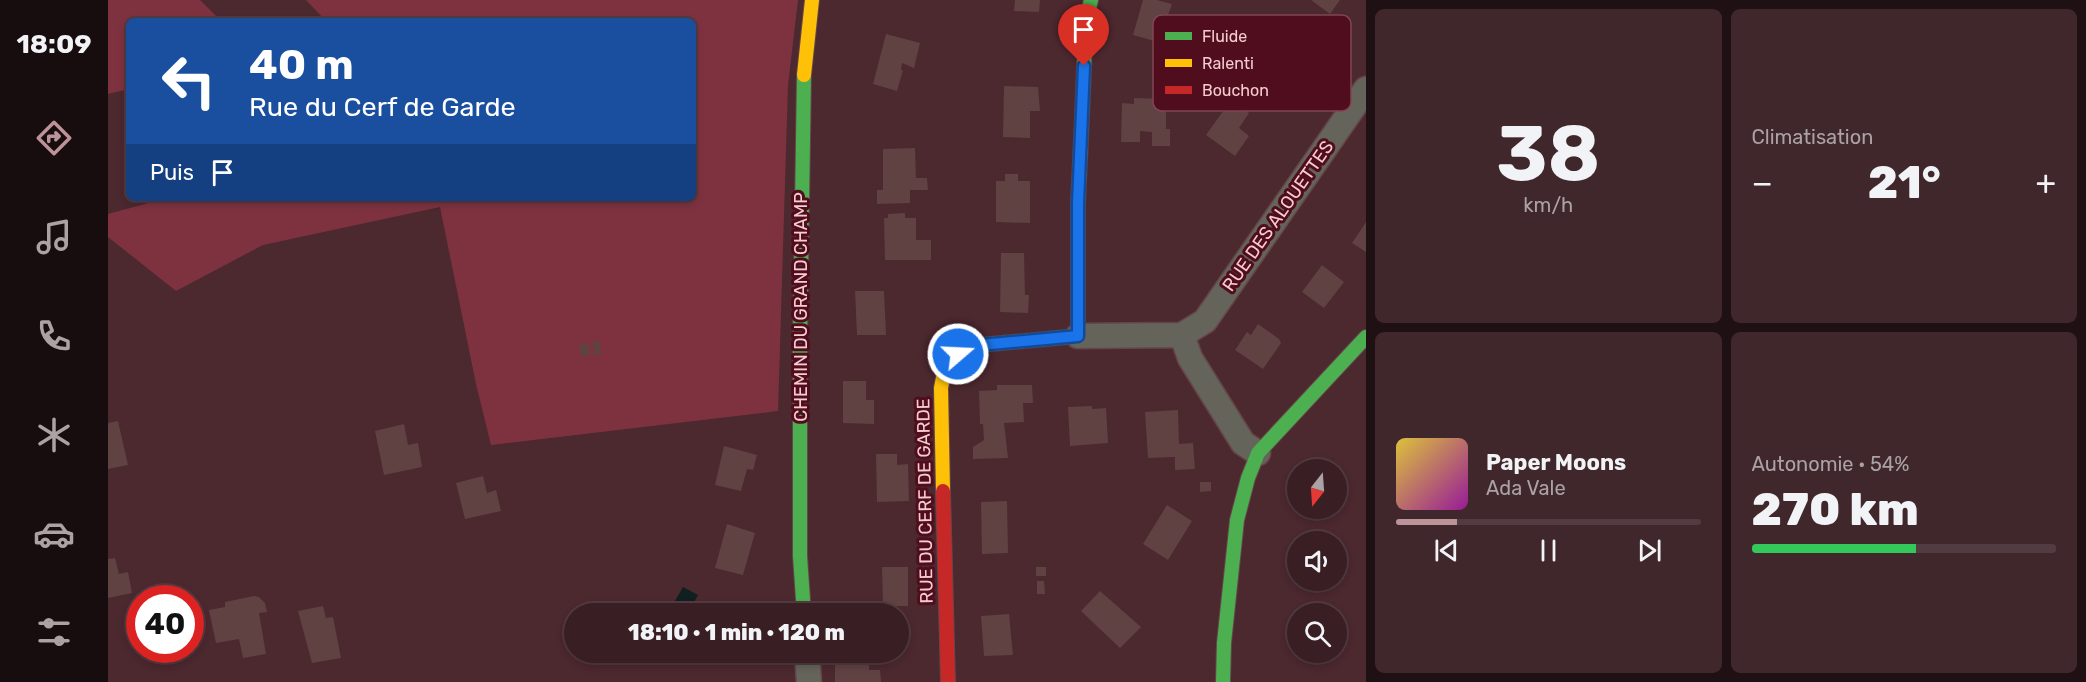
<!DOCTYPE html>
<html lang="fr">
<meta charset="utf-8">
<style>
:root{--surface:#391e23;--page:#40272b;--text:#f1f3f6;--muted:#aba2a6;--line:#533c41;--accent:#bb9398}
body{margin:0;font-family:Rubik,sans-serif;background:var(--page);color:var(--text);height:100vh;display:flex;flex-direction:column;font-size:22px;white-space:nowrap}
*{box-sizing:border-box;margin:0}
p{font-size:20px;color:var(--muted)}
.icon{flex:none;width:33px;height:33px;fill:none;stroke:currentColor;stroke-width:2;stroke-linecap:round;stroke-linejoin:round}
.map{position:relative;flex:1;overflow:hidden}
.details{display:flex;flex-direction:column;gap:9px;padding:9px;background:#1f1013;width:720px}
.details>*{flex:none}
.top-card{position:absolute;left:18px;top:18px;width:570px;height:183px;border-radius:9px;box-shadow:0 3px 9px #0003,0 0 0 2px var(--line);background:#1a4fa0;color:#fff;overflow:hidden}
.needle{width:39px;rotate:197deg}
.tools{position:absolute;left:1179px;top:459px;display:grid;gap:12px}
.tools a{display:grid;place-items:center;width:60px;height:60px;border-radius:50%;background:var(--surface);box-shadow:0 3px 9px #0003,0 0 0 2px var(--line);font-size:30px}
.speed{position:absolute;left:18px;top:585px;display:flex;gap:12px;font-size:30px;font-weight:700;text-align:center}
.speed>*{display:grid;place-content:center;width:78px;height:78px;border-radius:50%;background:var(--surface);box-shadow:0 3px 9px #0003,0 0 0 2px var(--line);line-height:1}
.speed .limit{border:9px solid #d22;background:#fff;color:#111}
.pin{position:absolute;display:grid;place-items:center;width:51px;height:51px;color:#fff;margin:-62px -26px;border-radius:50% 50% 50% 0;rotate:-45deg;box-shadow:0 0 6px #0007}
.pin .icon{rotate:45deg}
.me{position:absolute;width:66px;margin:-33px;rotate:71deg;stroke-linejoin:round;filter:drop-shadow(0 0 4px #0008)}
.turn{display:flex;align-items:center;gap:21px;height:126px;padding:0 24px;font-size:27px}
.turn .icon{width:78px;height:78px;stroke-width:2.5}
.turn b{display:block;font-size:42px;line-height:51px}
.then{display:flex;align-items:center;height:57px;padding:0 24px;background:#0003;gap:12px;font-size:22px}
.big{font-size:45px;font-weight:800;line-height:1.1}
.details .widget{flex:1;display:flex;flex-direction:column;justify-content:center;gap:9px;min-width:0;padding:0 21px;border-radius:9px;background:var(--page)}
.details .dial{align-items:center;gap:0}
.dial b{font-size:78px;line-height:1}
.song{display:flex;align-items:center;gap:18px}
.cover{width:72px;height:72px;border-radius:9px;background:linear-gradient(135deg,hsl(50 70% 55%),hsl(300 70% 35%))}
.played{height:6px;border-radius:3px;background:linear-gradient(90deg,var(--accent) 20%,var(--line) 20%)}
.keys{display:flex;justify-content:space-around;direction:ltr}
.heat{display:flex;justify-content:space-between;align-items:center;font-size:33px;direction:ltr}
.charge{height:9px;border-radius:4px;background:linear-gradient(90deg,#34c759 54%,var(--line) 0)}
.details .tiles{flex:1;display:grid;gap:9px;grid-template-columns:repeat(2,1fr)}
.trip{position:absolute;left:456px;top:603px;width:345px;height:60px;border-radius:30px;background:var(--surface);box-shadow:0 3px 9px #0003,0 0 0 2px var(--line);font-weight:800;line-height:60px;text-align:center}
main{display:flex;flex:1;min-height:0}
.tab-bar{display:flex;flex-direction:column;width:108px;justify-content:space-around;align-items:center;background:#170c0e;color:var(--muted)}
.tab-bar .icon{width:42px;height:42px}
.tab-bar .current{color:var(--accent)}
.tab-bar b{font-size:27px;color:var(--text)}
.map>svg:first-child{display:block}
.green{fill:#7e3240}
.water{fill:#101f1f}
.building{fill:#604243}
.lines{fill:none;stroke-linecap:round;stroke-linejoin:round}
.street-casing{stroke:#65454a;stroke-width:27}
.fast-casing{stroke:#65454a;stroke-width:16}
.slow-casing{stroke:#65454a;stroke-width:16}
.jam-casing{stroke:#65454a;stroke-width:16}
.street{stroke:#64645b;stroke-width:24}
.fast{stroke:#4caf50;stroke-width:14}
.slow{stroke:#ffc107;stroke-width:14}
.jam{stroke:#c62828;stroke-width:14}
.route-casing{stroke:#114b97;stroke-width:15}
.route{stroke:#1a73e8;stroke-width:10}
.labels{text-anchor:middle;dominant-baseline:central;stroke-width:6;stroke-linejoin:round;paint-order:stroke}
.street-label{font-size:18px;fill:#f7ccd0;stroke:#4f0d1d}
.key{fill:#4f0d1d;stroke:#814653;stroke-width:1.5}
.key-label{font-size:16px;fill:#f7ccd0}
</style>
<main>
<nav class="tab-bar">
<b>18:09</b>
<svg class="icon current" aria-label="directions" viewBox="0 0 24 24"><path d="M12 3l9 9-9 9-9-9zM9 14v-3h6M13 9l2 2-2 2"/></svg>
<svg class="icon" aria-label="music" viewBox="0 0 24 24"><path d="M9 18V5l10-2v13"/><circle cx="6" cy="18" r="3"/><circle cx="16" cy="16" r="3"/></svg>
<svg class="icon" aria-label="phone" viewBox="0 0 24 24"><path d="M5 4h4l2 5-3 2q2 4 5 5l2-3 5 2v4C11 20 4 13 5 4z"/></svg>
<svg class="icon" aria-label="climate" viewBox="0 0 24 24"><path d="M12 3v18M4 7l16 10M4 17L20 7"/></svg>
<svg class="icon" aria-label="car" viewBox="0 0 24 24"><path d="M5 17H2v-5l4-1 3-4h7l3 4 3 1v5h-3M9 17h6M6 11h13"/><circle cx="7" cy="17" r="2"/><circle cx="17" cy="17" r="2"/></svg>
<svg class="icon" aria-label="filters" viewBox="0 0 24 24"><path d="M4 7h16M4 17h16"/><circle cx="9" cy="7" r="2"/><circle cx="15" cy="17" r="2"/></svg>
</nav>
<div class="map">
<svg width="1258" height="682" viewBox="0 0 1258 682">
<rect width="100%" height="100%" fill="#4c282f"/>
<path class="green" d="M 0,0 L 92,0 L 113,21 L 21,21 L 21,89 L 0,94 Z
M 198,0 L 690,0 L 680,85 L 670,411 L 383,445 L 368,384 L 332,207 L 155,245 L 68,291 L 0,237 L 0,214 L 59,198 L 585,198 L 585,21 L 218,21 Z"/>
<path class="water" d="M 575,587 L 590,595 L 580,613 L 560,613 Z"/>
<path class="building" d="M 907,0 L 932,0 L 931,12 L 906,11 Z
M 1035,0 L 1049,0 L 1064,4 L 1050,42 L 1025,35 Z
M 1203,0 L 1232,0 L 1222,14 Z
M 778,34 L 812,43 L 806,68 L 794,63 L 793,70 L 795,70 L 789,91 L 765,84 Z
M 896,86 L 930,87 L 932,111 L 922,111 L 922,138 L 895,137 Z
M 1026,98 L 1058,99 L 1058,129 L 1062,129 L 1062,146 L 1044,146 L 1044,132 L 1032,131 L 1032,142 L 1013,142 L 1014,103 L 1026,104 Z
M 1123,100 L 1141,113 L 1131,128 L 1141,136 L 1127,156 L 1098,135 Z
M 807,148 L 808,178 L 819,178 L 820,190 L 802,190 L 802,203 L 769,204 L 769,190 L 775,190 L 775,149 Z
M 897,174 L 910,174 L 910,181 L 922,181 L 922,223 L 888,222 L 888,181 L 897,181 Z
M 797,213 L 797,218 L 808,218 L 808,240 L 823,240 L 823,260 L 777,260 L 776,218 L 780,218 L 780,214 Z
M 1258,222 L 1258,252 L 1244,243 Z
M 893,253 L 916,253 L 917,295 L 921,295 L 920,313 L 892,312 Z
M 1214,265 L 1236,282 L 1216,308 L 1194,292 Z
M 747,291 L 776,291 L 778,335 L 749,335 Z
M 1150,324 L 1171,339 L 1173,343 L 1155,369 L 1127,350 L 1139,332 L 1143,335 Z
M 485,341 L 492,341 L 493,355 L 486,355 Z
M 480,342 L 482,355 L 473,357 L 471,345 Z
M 735,381 L 758,381 L 758,400 L 766,400 L 766,424 L 735,423 Z
M 889,385 L 924,385 L 925,403 L 915,403 L 916,422 L 896,423 L 900,458 L 865,459 L 865,447 L 876,440 L 875,424 L 872,424 L 871,391 L 889,390 Z
M 984,406 L 984,409 L 998,408 L 1000,443 L 962,446 L 960,407 Z
M 1070,410 L 1071,444 L 1085,443 L 1087,469 L 1067,470 L 1067,457 L 1040,458 L 1037,412 Z
M 10,421 L 20,465 L 0,469 L 0,423 Z
M 296,424 L 300,445 L 310,443 L 314,467 L 276,475 L 267,431 Z
M 616,446 L 649,455 L 645,470 L 639,469 L 633,491 L 607,485 Z
M 768,454 L 789,454 L 789,465 L 800,464 L 801,501 L 769,502 Z
M 375,476 L 379,493 L 388,490 L 393,511 L 357,519 L 348,483 Z
M 1092,482 L 1103,482 L 1103,491 L 1092,492 Z
M 899,501 L 900,553 L 874,554 L 873,502 Z
M 1059,505 L 1084,521 L 1060,560 L 1035,544 Z
M 619,524 L 647,533 L 635,575 L 607,568 Z
M 7,558 L 11,574 L 20,572 L 24,593 L 0,598 L 0,559 Z
M 774,567 L 800,567 L 800,606 L 775,606 Z
M 928,567 L 938,567 L 938,576 L 928,576 Z
M 929,581 L 936,581 L 937,594 L 929,594 Z
M 992,591 L 1033,627 L 1012,648 L 973,611 Z
M 146,596 L 151,597 L 157,603 L 159,612 L 151,613 L 158,654 L 135,658 L 131,639 L 108,643 L 101,610 L 117,607 L 117,602 Z
M 603,603 L 613,608 L 614,606 L 628,614 L 597,614 Z
M 215,606 L 218,618 L 225,617 L 233,658 L 204,663 L 190,611 Z
M 901,614 L 905,655 L 876,656 L 873,616 Z
M 737,652 L 761,652 L 761,670 L 772,670 L 773,682 L 727,682 L 727,663 L 738,663 Z"/>
<g class="lines">
<g class="street-casing">
<path id="street" d="M 1074,335 L 1097,321 L 1258,89
M 970,336 L 1074,335 L 1082,358 L 1135,443 L 1150,453
M 699,652 L 701,682"/>
</g>
<g class="fast-casing">
<path id="fast" d="M 696,75 L 692,338 L 692,556 L 696,614
M 973,139 L 978,21 L 983,0
M 1115,682 L 1116,643 L 1129,520 L 1140,478 L 1150,453 L 1258,337"/>
</g>
<g class="slow-casing">
<path id="slow" d="M 696,75 L 704,0
M 835,491 L 833,388 L 838,362 L 861,346 L 970,336 L 970,203 L 973,139"/>
</g>
<g class="jam-casing">
<path id="jam" d="M 835,491 L 840,682"/>
</g>
<use href="#street" class="street"/>
<use href="#fast" class="fast"/>
<use href="#slow" class="slow"/>
<use href="#jam" class="jam"/>
</g>
<g class="lines">
<g class="route-casing">
<path id="route" d="M 850,354 L 861,346 L 970,336 L 970,203 L 976,66"/>
</g>
<use href="#route" class="route"/>
</g>
<g class="labels">
<g class="street-label">
<text transform="translate(1170 216) rotate(-55)">RUE DES ALOUETTES</text>
<text transform="translate(693 307) rotate(-90)">CHEMIN DU GRAND CHAMP</text>
<text transform="translate(817 501) rotate(-91)">RUE DU CERF DE GARDE</text>
</g>
</g>
<rect x="1045" y="15" width="198" height="96" rx="9" class="key"/>
<rect x="1057" y="32" width="27" height="8" fill="#4caf50"/>
<rect x="1057" y="59" width="27" height="8" fill="#ffc107"/>
<rect x="1057" y="86" width="27" height="8" fill="#c62828"/>
<g class="key-label">
<text x="1094" y="42">Fluide</text>
<text x="1094" y="69">Ralenti</text>
<text x="1094" y="96">Bouchon</text>
</g>
</svg>
<div class="tools">
<a><svg class="needle" viewBox="-14 -14 28 28"><path d="M0-13l5 13h-10z" fill="#e53935"/><path d="M0 13l5-13h-10z" fill="#aba2a6"/></svg></a>
<a><svg class="icon" aria-label="sound" viewBox="0 0 24 24"><path d="M4 9h4l5-4v14l-5-4H4zM17 9q2 3 0 6"/></svg></a>
<a><svg class="icon" aria-label="search" viewBox="0 0 24 24"><circle cx="10" cy="10" r="6"/><path d="M15 15l6 6"/></svg></a>
</div>
<div class="speed"><div class="limit">40</div></div>
<div class="pin" style="left:976px;top:66px;background:#d93025"><svg class="icon" aria-label="arrive" viewBox="0 0 24 24"><path d="M6 21V4h12l-3 4 3 4H6"/></svg></div>
<svg class="me" style="left:850px;top:354px" viewBox="-20 -20 40 40"><circle r="17" fill="#1a73e8" stroke="#fff" stroke-width="3"/><path d="M0-11L8 9 0 5-8 9z" fill="#fff"/></svg>
<div class="trip">18:10 · 1 min · 120 m</div>
<div class="top-card">
<div class="turn"><svg class="icon" aria-label="left" viewBox="0 0 24 24"><path d="M17 20v-9H6M10 6l-5 5 5 5"/></svg><div><b>40 m</b>Rue du Cerf de Garde</div></div>
<div class="then">Puis<svg class="icon" aria-label="arrive" viewBox="0 0 24 24"><path d="M6 21V4h12l-3 4 3 4H6"/></svg></div>
</div>
</div>
<section class="details">
<div class="tiles">
<div class="widget dial"><b>38</b><p>km/h</p></div>
<div class="widget"><p>Climatisation</p>
<div class="heat"><a>−</a><b class="big">21°</b><a>+</a></div>
</div>
<div class="widget">
<div class="song"><i class="cover"></i><div><b>Paper Moons</b><p>Ada Vale</p></div></div>
<div class="played"></div>
<div class="keys"><svg class="icon" aria-label="previous" viewBox="0 0 24 24"><path d="M18 5L8 12l10 7zM5 5v14"/></svg><svg class="icon" aria-label="pause" viewBox="0 0 24 24"><path d="M8 5v14M16 5v14"/></svg><svg class="icon" aria-label="next" viewBox="0 0 24 24"><path d="M6 5l10 7-10 7zM19 5v14"/></svg></div>
</div>
<div class="widget"><p>Autonomie · 54%</p><b class="big">270 km</b><div class="charge"></div></div>
</div>
</section>
</main>
